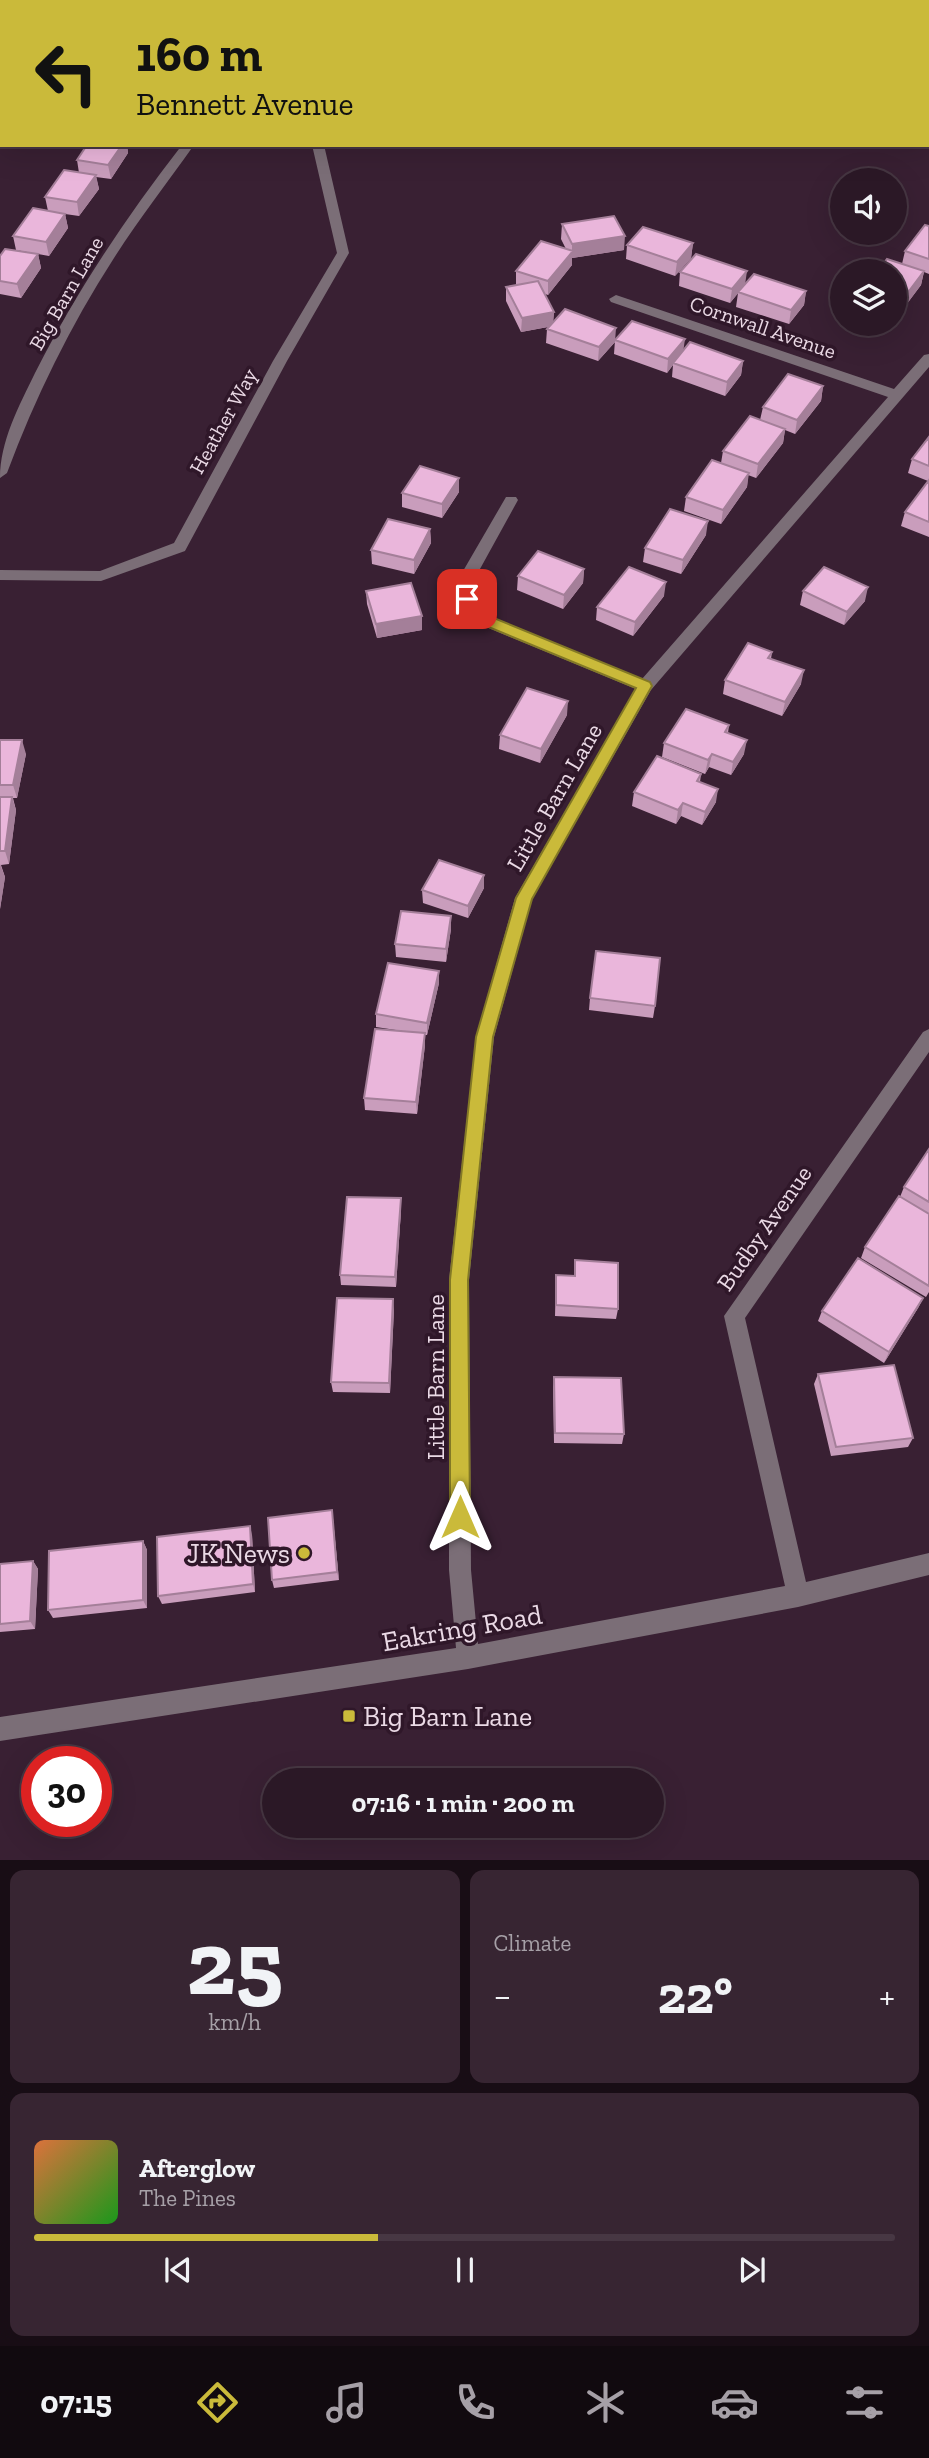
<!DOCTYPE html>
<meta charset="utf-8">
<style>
:root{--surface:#2b1826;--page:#372532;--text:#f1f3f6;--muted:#a6a0a7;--line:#473743;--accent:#caba3a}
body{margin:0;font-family:"Zilla Slab",serif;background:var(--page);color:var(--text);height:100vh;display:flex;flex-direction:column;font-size:26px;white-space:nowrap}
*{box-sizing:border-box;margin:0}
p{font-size:23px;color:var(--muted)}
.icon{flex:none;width:38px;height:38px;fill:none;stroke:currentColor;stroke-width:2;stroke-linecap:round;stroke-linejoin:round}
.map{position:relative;height:1860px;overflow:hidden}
.panel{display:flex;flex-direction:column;gap:10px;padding:10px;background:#180d15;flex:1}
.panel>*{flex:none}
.guide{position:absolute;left:0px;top:0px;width:929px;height:147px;box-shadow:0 7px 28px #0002,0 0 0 2px var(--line);background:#caba3a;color:#111;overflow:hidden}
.tools{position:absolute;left:830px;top:168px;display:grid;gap:14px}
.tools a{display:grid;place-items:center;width:77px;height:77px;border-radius:50%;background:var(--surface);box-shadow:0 7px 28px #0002,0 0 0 2px var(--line);font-size:35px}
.speed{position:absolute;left:21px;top:1746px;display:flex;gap:14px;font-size:35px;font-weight:700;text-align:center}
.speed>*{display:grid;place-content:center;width:91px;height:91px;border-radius:50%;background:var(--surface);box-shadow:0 7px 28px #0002,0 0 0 2px var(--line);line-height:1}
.speed .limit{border:10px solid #d22;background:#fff;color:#111}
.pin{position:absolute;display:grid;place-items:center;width:60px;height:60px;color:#fff;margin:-30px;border-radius:14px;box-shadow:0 4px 10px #0006}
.me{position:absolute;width:77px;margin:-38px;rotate:0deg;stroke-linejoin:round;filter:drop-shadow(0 0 5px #0008)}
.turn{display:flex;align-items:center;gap:24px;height:147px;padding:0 21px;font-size:32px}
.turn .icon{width:91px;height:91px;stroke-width:2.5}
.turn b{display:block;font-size:49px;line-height:60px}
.big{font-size:52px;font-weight:800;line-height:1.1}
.panel .tile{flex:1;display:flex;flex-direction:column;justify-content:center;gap:10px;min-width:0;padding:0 24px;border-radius:14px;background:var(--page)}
.panel .dial{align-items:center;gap:0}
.dial b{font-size:91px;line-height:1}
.song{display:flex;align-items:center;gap:21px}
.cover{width:84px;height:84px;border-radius:10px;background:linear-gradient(135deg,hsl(20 70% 55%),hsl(120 70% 35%))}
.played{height:7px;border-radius:4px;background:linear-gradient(90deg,var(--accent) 40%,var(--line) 40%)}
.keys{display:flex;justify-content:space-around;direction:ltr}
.heat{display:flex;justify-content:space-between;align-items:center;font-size:38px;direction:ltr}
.panel .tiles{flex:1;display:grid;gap:10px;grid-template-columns:1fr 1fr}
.tile:last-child{grid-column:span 2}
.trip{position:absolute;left:262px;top:1768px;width:402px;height:70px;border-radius:35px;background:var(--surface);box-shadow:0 7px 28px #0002,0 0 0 2px var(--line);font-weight:800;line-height:70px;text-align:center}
.menu{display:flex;height:112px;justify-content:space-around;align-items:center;background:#110a0f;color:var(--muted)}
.menu .icon{width:49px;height:49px}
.menu .current{color:var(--accent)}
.menu b{font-size:32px;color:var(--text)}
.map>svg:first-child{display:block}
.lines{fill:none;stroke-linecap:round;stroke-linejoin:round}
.minor{fill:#7b6e77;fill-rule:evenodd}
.wall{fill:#c99dbc}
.shaded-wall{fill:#a47f99}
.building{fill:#eab6db;stroke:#a47f99;stroke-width:2}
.route{fill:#caba3a;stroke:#837926;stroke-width:2}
.poi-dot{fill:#caba3a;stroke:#2f1729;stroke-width:2.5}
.labels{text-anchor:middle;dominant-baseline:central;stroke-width:7;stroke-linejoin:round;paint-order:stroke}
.far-street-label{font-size:21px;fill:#ead9e5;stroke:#2f1729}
.street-label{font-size:24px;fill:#ead9e5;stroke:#2f1729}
.near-poi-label{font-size:28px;fill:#ead9e5;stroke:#2f1729;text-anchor:end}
.near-street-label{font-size:28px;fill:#ead9e5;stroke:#2f1729}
</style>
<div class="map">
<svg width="929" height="1860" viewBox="0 0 929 1860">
<rect width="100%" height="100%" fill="#392033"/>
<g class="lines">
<path class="minor" d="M 302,0 L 314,0 L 302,2 Z
M 484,0 L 499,0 L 500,2 L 486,2 Z
M 0,14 L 2,14 L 2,20 L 0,20 Z
M 928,136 L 929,136 L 929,144 L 928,143 Z
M 182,145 L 194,145 C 167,183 139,219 114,258 C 70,326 35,398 7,473 L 0,478 C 0,441 19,406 35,373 C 76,292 126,217 182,145 Z
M 312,145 L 324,145 L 349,253 L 287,361 L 185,551 L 101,581 L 0,580 L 0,570 L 100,571 L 174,543 L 273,361 L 337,253 Z
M 616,295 L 894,389 L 924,355 L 929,354 L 929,367 L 651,690 L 532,899 L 494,1037 L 469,1280 L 471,1570 L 478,1644 L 785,1586 L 724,1316 L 923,1032 L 929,1029 L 929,1052 L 745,1318 L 806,1582 L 929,1553 L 929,1575 L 798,1607 L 468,1669 L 0,1741 L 0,1717 L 456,1648 L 449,1570 L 449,1280 L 476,1037 L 515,898 L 636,689 L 474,622 L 459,599 L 459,578 L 506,497 L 516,497 L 518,500 L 475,578 L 475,599 L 484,614 L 642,679 L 888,397 L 611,302 L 609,299 Z"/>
</g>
<path class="wall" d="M 121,0 L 167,0 L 166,2 L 124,2 L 121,1 Z
M 182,0 L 235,0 L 235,1 L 182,2 Z
M 87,145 L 127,145 L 128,153 L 111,179 L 96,177 L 99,189 L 79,216 L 65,214 L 68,228 L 49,256 L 16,250 L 13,236 L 48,211 L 45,197 L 79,173 L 77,160 Z
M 562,224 L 624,250 L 572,258 L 572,265 L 548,295 L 545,294 L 554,312 L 553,321 L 615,342 L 598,361 L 546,343 L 547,329 L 548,327 L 521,332 L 506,301 L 506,287 L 516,285 L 516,271 L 566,249 L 561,239 Z
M 929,226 L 929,274 L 924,272 L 921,285 L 900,313 L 894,311 L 894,271 L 902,264 L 905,251 Z
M 693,243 L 691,258 L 675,276 L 626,259 L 627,245 Z
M 38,254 L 41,268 L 21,298 L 0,294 L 0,256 Z
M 680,272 L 745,284 L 806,291 L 804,305 L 789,324 L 736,307 L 738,293 L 730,303 L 679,286 Z
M 615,340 L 683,350 L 743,361 L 741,375 L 725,396 L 672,377 L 673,365 L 667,373 L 614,354 Z
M 823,386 L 821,401 L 795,434 L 785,430 L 783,443 L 756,478 L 748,475 L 747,487 L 721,524 L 684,511 L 686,497 L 721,463 L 723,451 L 760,420 L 763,407 Z
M 929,437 L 929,537 L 901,526 L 905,512 L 928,481 L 908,473 L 912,459 Z
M 459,492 L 442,518 L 402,507 L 402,493 Z
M 430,529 L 431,543 L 414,574 L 372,564 L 371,550 Z
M 706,535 L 681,574 L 643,562 L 645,548 Z
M 584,569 L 583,583 L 563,609 L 517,590 L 518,576 Z
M 366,591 L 422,616 L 422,630 L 377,638 L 367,604 Z
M 803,591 L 865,601 L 844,625 L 800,605 Z
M 664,596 L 633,636 L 596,620 L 597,607 Z
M 772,652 L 771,659 L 801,684 L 782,716 L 723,694 L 725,680 Z
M 567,715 L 540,763 L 499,749 L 500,735 Z
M 729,725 L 728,733 L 744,754 L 731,775 L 709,767 L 705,774 L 662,757 L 664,743 Z
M 0,740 L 26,754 L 17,798 L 13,798 L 16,810 L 9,864 L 1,865 L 5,877 L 0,909 Z
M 701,774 L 700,782 L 716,802 L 702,825 L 681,816 L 676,824 L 632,806 L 634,792 Z
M 484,888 L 468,918 L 423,903 L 422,890 Z
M 451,916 L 451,929 L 446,962 L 396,957 L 395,944 Z
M 439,983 L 427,1035 L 425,1035 L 425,1045 L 417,1114 L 365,1110 L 364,1098 L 409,1032 L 376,1027 L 376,1014 Z
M 590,998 L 655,1006 L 653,1018 L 589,1010 Z
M 929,1149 L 929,1292 L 926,1297 L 861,1258 L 865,1247 L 900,1197 L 904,1187 Z
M 401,1198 L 401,1210 L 396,1287 L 341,1285 L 340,1275 Z
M 575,1260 L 618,1309 L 616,1319 L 555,1316 L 556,1275 L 574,1276 Z
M 923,1298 L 918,1308 L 884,1363 L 818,1321 L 822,1311 Z
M 394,1309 L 390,1393 L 333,1392 L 331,1382 Z
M 818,1374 L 913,1438 L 908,1447 L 831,1456 L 814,1384 Z
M 554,1377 L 624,1434 L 622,1444 L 554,1443 L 553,1387 Z
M 333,1519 L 339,1580 L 274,1588 L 272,1580 Z
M 252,1535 L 255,1592 L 162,1604 L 158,1596 Z
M 143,1541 L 147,1550 L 147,1608 L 53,1618 L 48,1610 Z
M 33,1561 L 38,1569 L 35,1629 L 0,1632 L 0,1564 Z"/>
<path class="shaded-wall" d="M 224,0 L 235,0 L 234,2 L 223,2 Z
M 122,145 L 127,145 L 128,153 L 111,179 L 108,165 Z
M 96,175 L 99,189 L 79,216 L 77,202 Z
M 65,214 L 68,228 L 49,256 L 46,242 Z
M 625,236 L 624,250 L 572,258 L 572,265 L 548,295 L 548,281 L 572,252 L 572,244 Z
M 693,243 L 691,258 L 675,276 L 677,262 Z
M 38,254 L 41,268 L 21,298 L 17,284 Z
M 747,271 L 745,285 L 730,303 L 732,289 Z
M 924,271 L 921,285 L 900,313 L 903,299 Z
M 806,291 L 804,305 L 789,324 L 791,310 Z
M 554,312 L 553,326 L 521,332 L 522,318 Z
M 616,328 L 615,342 L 598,361 L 599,347 Z
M 685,339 L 683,353 L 673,363 L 673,365 L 667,373 L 668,359 Z
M 743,361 L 741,375 L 725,396 L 727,382 Z
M 823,386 L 821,401 L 795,434 L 797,420 Z
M 785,429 L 783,443 L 756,478 L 758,464 Z
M 749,473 L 747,487 L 721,524 L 723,510 Z
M 459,478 L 459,492 L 442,518 L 442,504 Z
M 708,521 L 706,535 L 681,574 L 683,560 Z
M 430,529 L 431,543 L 414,574 L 414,560 Z
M 584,569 L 583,583 L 563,609 L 564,595 Z
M 666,582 L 664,596 L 633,636 L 635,622 Z
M 868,587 L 865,601 L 844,625 L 847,612 Z
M 422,616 L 422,630 L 377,638 L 376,624 Z
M 804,670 L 801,684 L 782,716 L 785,702 Z
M 568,701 L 567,715 L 540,763 L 541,749 Z
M 22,740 L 26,754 L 17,798 L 13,785 Z
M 747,740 L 744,754 L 731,775 L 733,762 Z
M 712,754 L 709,767 L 705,774 L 708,760 Z
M 718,789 L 716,802 L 702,825 L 705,812 Z
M 12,797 L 16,810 L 9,864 L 5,851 Z
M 683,803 L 681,816 L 676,824 L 678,810 Z
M 0,864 L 5,877 L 0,909 Z
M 484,875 L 484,888 L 468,918 L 468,906 Z
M 451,916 L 451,929 L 446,962 L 446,949 Z
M 439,971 L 439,983 L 427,1035 L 427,1023 Z
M 425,1033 L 425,1045 L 417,1114 L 416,1102 Z
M 401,1198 L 401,1210 L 396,1287 L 395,1277 Z
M 923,1298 L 918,1308 L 884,1363 L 889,1352 Z
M 393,1299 L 394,1309 L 390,1393 L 389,1383 Z
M 332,1510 L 333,1519 L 339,1580 L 337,1572 Z
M 250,1526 L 252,1535 L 255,1592 L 253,1584 Z
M 143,1541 L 147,1550 L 147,1608 L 143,1600 Z
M 33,1561 L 38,1569 L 35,1629 L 30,1621 Z"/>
<path class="building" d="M 207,0 L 224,0 L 223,2 Z
M 87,145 L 122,145 L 108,165 L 77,160 Z
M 64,170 L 96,175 L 77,202 L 45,197 Z
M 33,208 L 65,214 L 46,242 L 13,236 Z
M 614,216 L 625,236 L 572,244 L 562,224 Z
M 925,225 L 929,226 L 929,259 L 905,251 Z
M 643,227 L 693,243 L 677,262 L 627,245 Z
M 541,241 L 573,251 L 548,281 L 516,271 Z
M 5,249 L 38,254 L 17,284 L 0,281 L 0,256 Z
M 696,254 L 747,271 L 732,289 L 680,272 Z
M 887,259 L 924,271 L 903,299 L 894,295 L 894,271 L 878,271 Z
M 754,274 L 806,291 L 791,310 L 738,292 Z
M 538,281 L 554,312 L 522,318 L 506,287 Z
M 565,309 L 616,328 L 599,347 L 547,329 Z
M 632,321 L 685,339 L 668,359 L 615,340 Z
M 690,342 L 743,361 L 727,382 L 673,363 Z
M 788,374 L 823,386 L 797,420 L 763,407 Z
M 750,416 L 785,429 L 758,464 L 723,451 Z
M 929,437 L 929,466 L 912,459 Z
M 712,460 L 749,473 L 723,510 L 686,497 Z
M 420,466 L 459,478 L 442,504 L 402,493 Z
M 929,480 L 929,522 L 905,512 Z
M 670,509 L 708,521 L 683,560 L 645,548 Z
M 388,519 L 430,529 L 414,560 L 371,550 Z
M 538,551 L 584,569 L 564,595 L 518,576 Z
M 629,567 L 666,582 L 635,622 L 597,607 Z
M 824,567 L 868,587 L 847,612 L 803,591 Z
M 411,583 L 422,616 L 376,624 L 366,591 Z
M 748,643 L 772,652 L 768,658 L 804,670 L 785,702 L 725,680 Z
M 527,688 L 568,701 L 541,749 L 500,735 Z
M 686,709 L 729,725 L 725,732 L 747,740 L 733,762 L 712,754 L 708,760 L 664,743 Z
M 0,740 L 22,740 L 13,785 L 0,785 Z
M 657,756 L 701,774 L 697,781 L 718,789 L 705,812 L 683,803 L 678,810 L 634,792 Z
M 0,797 L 12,797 L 5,851 L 0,851 Z
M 439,860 L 484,875 L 468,906 L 422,890 Z
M 401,911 L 451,916 L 446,949 L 395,944 Z
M 596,951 L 660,958 L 655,1006 L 590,998 Z
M 388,963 L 439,971 L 427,1023 L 376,1014 Z
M 375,1029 L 425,1033 L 416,1102 L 364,1098 Z
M 929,1149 L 929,1202 L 904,1187 Z
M 899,1196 L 929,1214 L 929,1286 L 865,1247 Z
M 347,1197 L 401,1198 L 395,1277 L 340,1275 Z
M 858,1258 L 923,1298 L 889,1352 L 822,1311 Z
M 575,1260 L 618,1263 L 618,1309 L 556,1305 L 556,1275 L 575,1276 Z
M 337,1298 L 393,1299 L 389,1383 L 331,1382 Z
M 894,1365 L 913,1438 L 836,1447 L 818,1374 Z
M 554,1377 L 621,1378 L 624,1434 L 555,1433 Z
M 332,1510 L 337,1572 L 272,1580 L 268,1518 Z
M 250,1526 L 253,1584 L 158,1596 L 157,1537 Z
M 143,1541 L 143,1600 L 48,1610 L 49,1551 Z
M 33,1561 L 30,1621 L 0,1624 L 0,1564 Z"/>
<path class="route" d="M 467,595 L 471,596 L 484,614 L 650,682 L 652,686 L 532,899 L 493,1037 L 468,1280 L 470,1517 L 467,1524 L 460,1527 L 453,1524 L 450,1517 L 450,1280 L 476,1037 L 516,898 L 636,688 L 474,621 L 460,599 Z"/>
<g class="poi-dot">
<circle cx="304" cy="1553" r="7"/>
<rect x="342" y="1709" width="14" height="14" rx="3.5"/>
</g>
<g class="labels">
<g class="far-street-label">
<text transform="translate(66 293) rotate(-60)">Big Barn Lane</text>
<text transform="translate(763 327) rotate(19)">Cornwall Avenue</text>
<text transform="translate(223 421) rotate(-61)">Heather Way</text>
</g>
<g class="street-label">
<text transform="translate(554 797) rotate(-60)">Little Barn Lane</text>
<text transform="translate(764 1228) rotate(-55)">Budby Avenue</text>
<text transform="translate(435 1377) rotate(-90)">Little Barn Lane</text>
</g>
<g class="near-poi-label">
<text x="290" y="1553">JK News</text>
<text x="363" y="1716" text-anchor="start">Big Barn Lane</text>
</g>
<g class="near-street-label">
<text transform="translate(462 1628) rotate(-10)">Eakring Road</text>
</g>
</g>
</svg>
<div class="tools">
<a><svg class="icon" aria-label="sound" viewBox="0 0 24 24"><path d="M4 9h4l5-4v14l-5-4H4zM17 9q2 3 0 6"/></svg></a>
<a><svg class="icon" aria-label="layers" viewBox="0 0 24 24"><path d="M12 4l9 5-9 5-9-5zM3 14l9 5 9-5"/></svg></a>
</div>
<div class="speed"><div class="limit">30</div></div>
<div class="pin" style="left:467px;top:599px;background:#d93025"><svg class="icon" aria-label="arrive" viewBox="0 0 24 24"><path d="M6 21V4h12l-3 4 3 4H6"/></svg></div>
<svg class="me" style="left:460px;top:1517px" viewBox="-20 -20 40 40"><path d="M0-17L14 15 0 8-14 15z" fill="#caba3a" stroke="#fff" stroke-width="4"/></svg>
<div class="trip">07:16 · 1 min · 200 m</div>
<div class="guide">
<div class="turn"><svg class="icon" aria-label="left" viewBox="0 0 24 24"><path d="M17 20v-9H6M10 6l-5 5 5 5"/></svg><div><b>160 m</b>Bennett Avenue</div></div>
</div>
</div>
<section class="panel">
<div class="tiles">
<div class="tile dial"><b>25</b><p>km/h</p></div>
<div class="tile"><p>Climate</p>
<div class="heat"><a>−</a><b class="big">22°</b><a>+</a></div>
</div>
<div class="tile">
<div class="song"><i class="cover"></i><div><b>Afterglow</b><p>The Pines</p></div></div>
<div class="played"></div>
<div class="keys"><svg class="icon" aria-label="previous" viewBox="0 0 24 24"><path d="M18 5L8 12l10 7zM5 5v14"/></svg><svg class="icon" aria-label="pause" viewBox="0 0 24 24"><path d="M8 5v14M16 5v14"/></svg><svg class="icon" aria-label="next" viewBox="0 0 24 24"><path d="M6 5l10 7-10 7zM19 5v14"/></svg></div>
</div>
</div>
</section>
<nav class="menu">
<b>07:15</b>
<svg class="icon current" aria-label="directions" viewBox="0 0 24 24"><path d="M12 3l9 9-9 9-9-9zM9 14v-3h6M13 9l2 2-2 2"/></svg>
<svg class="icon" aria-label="music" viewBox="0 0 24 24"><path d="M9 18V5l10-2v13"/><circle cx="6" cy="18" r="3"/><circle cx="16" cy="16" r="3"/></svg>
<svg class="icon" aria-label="phone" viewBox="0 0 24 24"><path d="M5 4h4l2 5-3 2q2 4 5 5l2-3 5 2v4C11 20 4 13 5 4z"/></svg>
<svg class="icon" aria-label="climate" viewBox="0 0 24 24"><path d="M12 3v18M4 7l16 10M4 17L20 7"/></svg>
<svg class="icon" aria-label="car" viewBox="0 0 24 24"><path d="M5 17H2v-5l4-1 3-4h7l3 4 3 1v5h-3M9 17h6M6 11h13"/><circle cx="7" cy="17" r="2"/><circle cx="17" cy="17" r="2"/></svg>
<svg class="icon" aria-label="filters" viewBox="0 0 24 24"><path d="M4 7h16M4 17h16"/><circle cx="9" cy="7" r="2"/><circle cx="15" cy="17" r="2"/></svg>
</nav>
